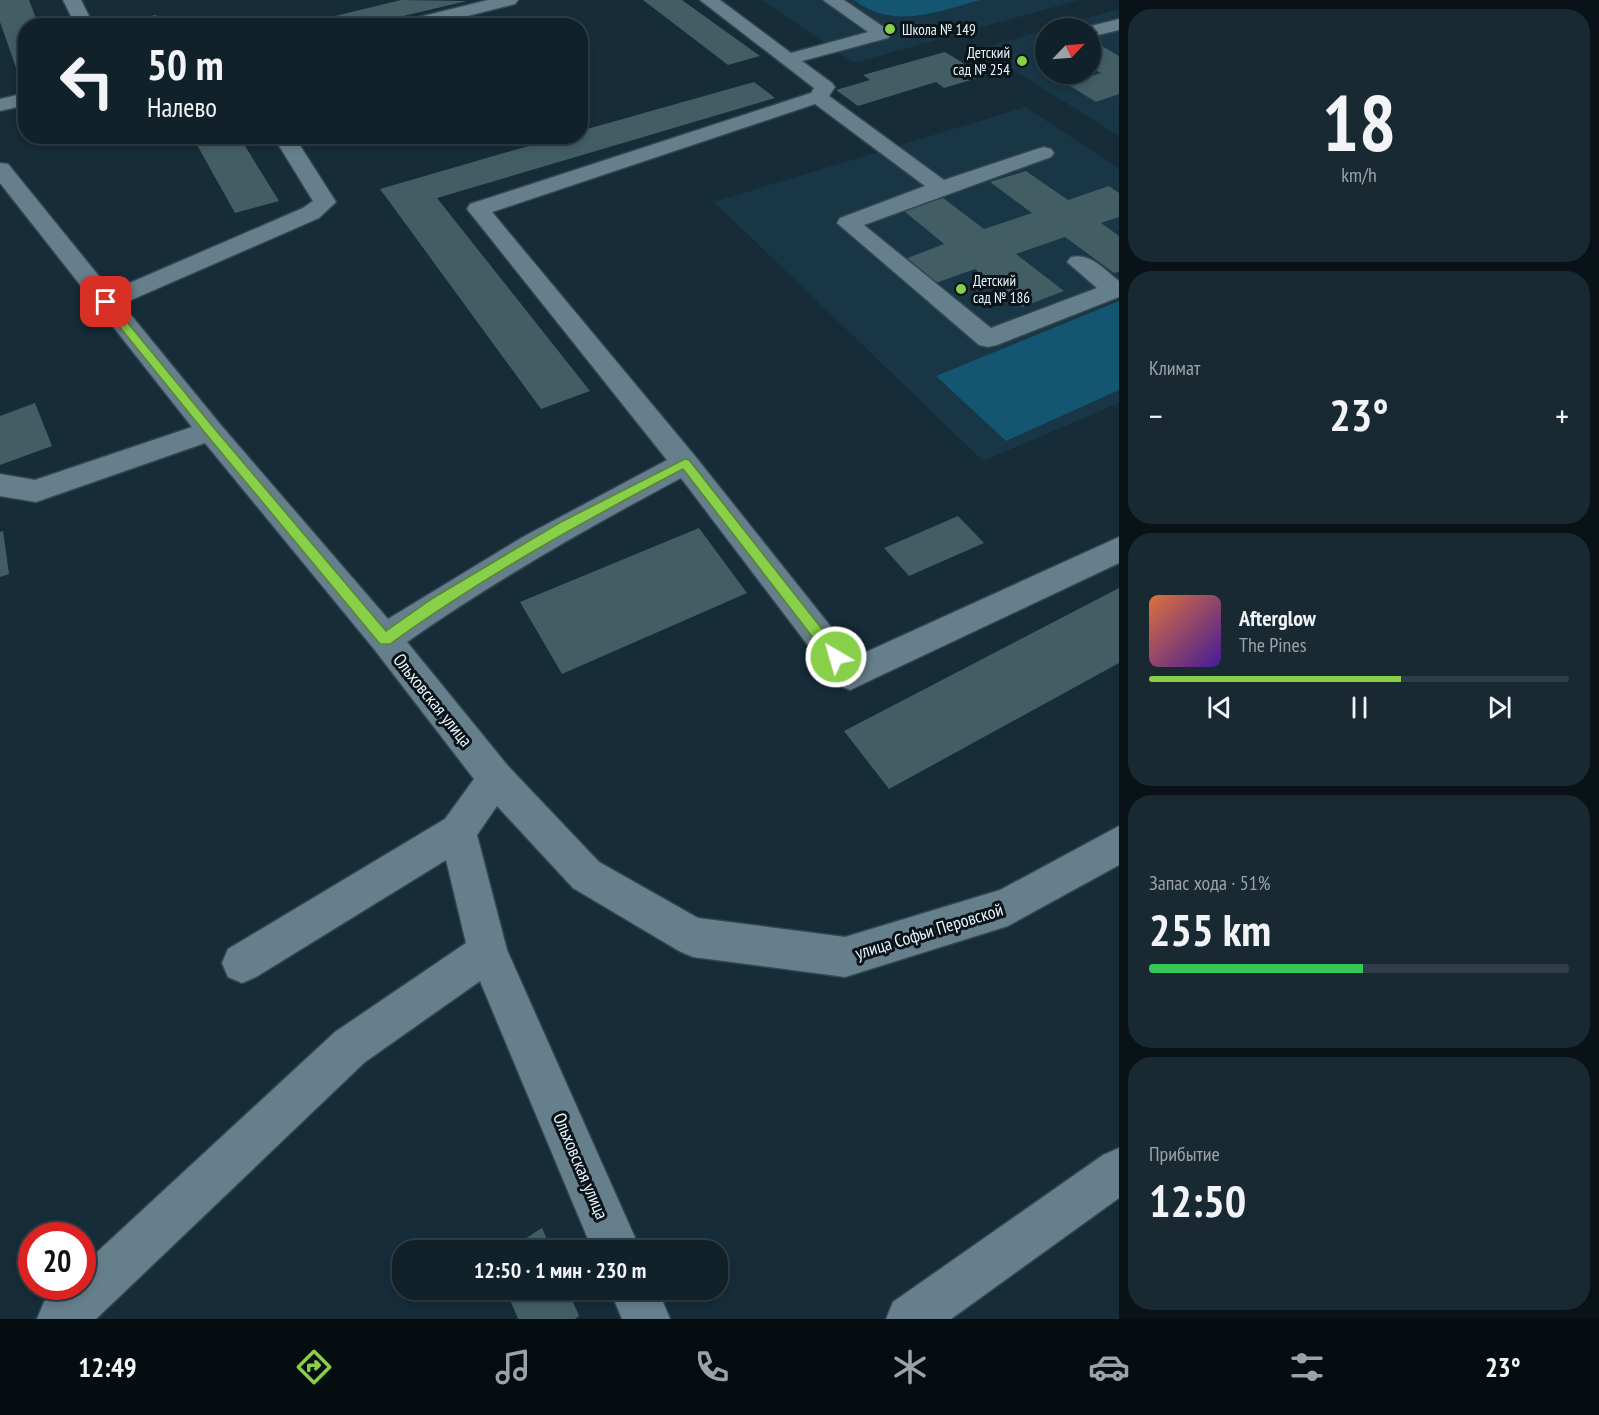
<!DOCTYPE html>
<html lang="ru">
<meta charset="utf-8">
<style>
:root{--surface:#10212a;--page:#192932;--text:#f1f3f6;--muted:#9ca3a8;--line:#303e47;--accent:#88cf4a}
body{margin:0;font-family:"PT Sans Narrow",sans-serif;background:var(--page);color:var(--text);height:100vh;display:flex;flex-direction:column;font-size:22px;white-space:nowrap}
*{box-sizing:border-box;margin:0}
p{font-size:20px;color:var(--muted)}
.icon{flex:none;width:33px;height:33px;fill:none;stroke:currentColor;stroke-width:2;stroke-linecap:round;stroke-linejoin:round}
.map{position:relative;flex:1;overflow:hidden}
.side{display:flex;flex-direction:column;gap:9px;padding:9px;background:#091217;width:480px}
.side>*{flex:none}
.top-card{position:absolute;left:18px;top:18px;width:570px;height:126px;border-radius:24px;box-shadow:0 3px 9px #0003,0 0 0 2px var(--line);background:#10212a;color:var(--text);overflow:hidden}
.needle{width:39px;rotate:65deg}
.controls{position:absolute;left:1035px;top:18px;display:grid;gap:12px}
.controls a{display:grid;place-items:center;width:66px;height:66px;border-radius:50%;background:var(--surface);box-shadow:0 3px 9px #0003,0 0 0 2px var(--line);font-size:30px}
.speed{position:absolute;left:18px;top:1222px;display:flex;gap:12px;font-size:30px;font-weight:700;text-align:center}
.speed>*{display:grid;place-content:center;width:78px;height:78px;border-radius:50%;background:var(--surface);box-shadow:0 3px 9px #0003,0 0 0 2px var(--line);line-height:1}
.speed .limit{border:9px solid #d22;background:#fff;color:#111}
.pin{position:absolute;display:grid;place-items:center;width:51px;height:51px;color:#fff;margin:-26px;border-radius:12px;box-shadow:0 3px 9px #0006}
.me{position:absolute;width:66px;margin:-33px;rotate:322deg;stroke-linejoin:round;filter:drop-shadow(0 0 4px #0008)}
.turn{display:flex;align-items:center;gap:21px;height:126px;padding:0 30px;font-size:27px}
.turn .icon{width:78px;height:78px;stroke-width:2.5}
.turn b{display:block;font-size:42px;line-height:51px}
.big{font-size:45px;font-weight:600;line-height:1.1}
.side .widget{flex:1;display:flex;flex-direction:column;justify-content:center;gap:9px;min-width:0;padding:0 21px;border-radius:24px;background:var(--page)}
.side .dial{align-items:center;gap:0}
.dial b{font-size:78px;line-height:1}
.song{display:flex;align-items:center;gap:18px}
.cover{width:72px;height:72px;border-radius:9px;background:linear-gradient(135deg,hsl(20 70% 55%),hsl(260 70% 35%))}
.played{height:6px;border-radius:3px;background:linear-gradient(90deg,var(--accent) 60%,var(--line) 60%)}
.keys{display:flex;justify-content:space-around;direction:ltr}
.heat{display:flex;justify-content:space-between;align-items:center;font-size:33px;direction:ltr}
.charge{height:9px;border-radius:4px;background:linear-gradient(90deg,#34c759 51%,var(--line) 0)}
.trip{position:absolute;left:392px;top:1240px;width:336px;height:60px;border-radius:24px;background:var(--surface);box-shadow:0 3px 9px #0003,0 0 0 2px var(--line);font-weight:600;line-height:60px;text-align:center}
.tab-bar{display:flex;height:96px;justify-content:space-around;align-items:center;background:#060d11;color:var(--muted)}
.tab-bar .icon{width:42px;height:42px}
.tab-bar .current{color:var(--accent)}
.tab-bar b{font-size:27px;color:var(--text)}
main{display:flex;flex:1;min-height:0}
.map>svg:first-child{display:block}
.built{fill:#183645}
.green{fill:#145672}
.building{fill:#425e64}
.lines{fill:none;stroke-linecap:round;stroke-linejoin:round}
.minor-casing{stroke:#344650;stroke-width:3}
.minor{fill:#667f8c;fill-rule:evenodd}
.route{fill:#88cf4a;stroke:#588730;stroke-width:1.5}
.poi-dot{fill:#88cf4a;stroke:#0a1318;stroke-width:2}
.labels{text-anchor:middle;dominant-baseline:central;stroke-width:6;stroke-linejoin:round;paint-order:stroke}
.far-poi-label{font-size:15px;fill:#e9f6fe;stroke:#0a1318;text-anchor:start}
.street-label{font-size:18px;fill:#e9f6fe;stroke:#0a1318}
</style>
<main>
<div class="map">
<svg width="1119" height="1319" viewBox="0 0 1119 1319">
<rect width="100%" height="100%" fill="#162c38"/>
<path class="built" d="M 762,0 L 1079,0 L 854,63 Z
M 1119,9 L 1119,136 L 980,49 L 1045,30 L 1046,74 L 1090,74 L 1090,28 L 1051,28 Z
M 1025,107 L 1119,168 L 1119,403 L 983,461 L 714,202 Z"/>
<path class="green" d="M 854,0 L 980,0 C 937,12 893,30 854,0 Z
M 1119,301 L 1119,390 L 1006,441 L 936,376 Z"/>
<path class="building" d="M 0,0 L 29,0 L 39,26 L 26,26 L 26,82 L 21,82 L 0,22 Z
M 401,0 L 467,1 L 361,26 L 294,26 Z
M 643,0 L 682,0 L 760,56 L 728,65 Z
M 156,15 L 162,26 L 139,26 L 136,19 Z
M 1095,42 L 1119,56 L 1119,94 L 1096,102 L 1067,84 L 1101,73 L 1090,67 L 1090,43 Z
M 945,52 L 984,76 L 944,88 L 936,82 L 858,106 L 836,90 L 870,80 L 863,75 Z
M 754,82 L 775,98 L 437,198 L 590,391 L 541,409 L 380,189 L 563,136 L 580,136 L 580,131 Z
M 192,136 L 239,136 L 279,201 L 235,213 Z
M 1026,171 L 1068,200 L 1109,186 L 1119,193 L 1119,217 L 1101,223 L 1119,236 L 1119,272 L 1114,273 L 1065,237 L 1016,254 L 1064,291 L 1022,307 L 975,269 L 936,283 L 905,259 L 944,244 L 904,211 L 943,198 L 984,229 L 1032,213 L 990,182 Z
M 35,403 L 52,446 L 0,465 L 0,416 Z
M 958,516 L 984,543 L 909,576 L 884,548 Z
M 699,528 L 747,593 L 562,674 L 520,602 Z
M 3,531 L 9,574 L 0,577 L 0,532 Z
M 1119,588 L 1119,663 L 889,789 L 844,731 Z
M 542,1228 L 552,1251 L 506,1251 Z
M 506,1290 L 568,1290 L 579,1316 L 575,1319 L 518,1319 Z"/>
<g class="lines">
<g class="minor-casing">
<path id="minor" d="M 63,0 L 81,0 L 94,26 L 76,26 Z
M 488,0 L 518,0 L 515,4 L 428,26 L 396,26 L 399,22 Z
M 700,0 L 720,0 L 791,53 L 868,32 L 823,0 L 844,0 L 888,30 L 891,34 L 888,38 L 802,61 L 832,83 L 835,87 L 829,96 L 944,180 L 1037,149 L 1044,147 L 1051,149 L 1054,153 L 1051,157 L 864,225 L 991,328 L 1097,288 L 1067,262 L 1071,257 C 1090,252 1105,270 1119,281 L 1119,297 L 997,345 L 988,347 L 979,345 L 837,223 L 840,218 L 925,186 L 815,104 L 492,212 L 695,456 L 855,657 L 1119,537 L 1119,563 L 850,690 L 838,685 L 681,478 C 587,528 494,581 407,642 L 508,766 L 599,862 L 698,918 L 845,937 L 1000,890 L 1119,826 L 1119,865 L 1008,926 L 845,977 L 693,957 L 679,951 L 573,888 L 497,806 L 477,835 L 507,950 L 641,1251 L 593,1251 L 480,981 L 365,1062 L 96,1319 L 37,1319 L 44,1302 L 60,1287 L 82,1287 L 82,1266 L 335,1032 L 466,943 L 446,860 L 256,977 L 242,983 L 228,977 L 222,963 L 228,949 L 445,819 L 474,779 L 374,649 L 205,443 L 36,502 L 0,496 L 0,474 L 35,480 L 192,427 L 0,183 L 0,163 L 8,164 L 111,291 L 303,208 L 313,201 L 273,136 L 294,136 L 336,202 L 319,218 L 122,304 L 220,424 L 388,619 L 521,538 L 667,460 L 467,209 L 470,204 L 811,93 L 814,88 Z
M 1119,19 L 1119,30 L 1090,37 L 1090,28 L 1083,28 Z
M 26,93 L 26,105 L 0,111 L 0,99 Z
M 1119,1148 L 1119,1198 L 951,1319 L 886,1319 L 893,1302 L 1103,1155 Z
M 610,1290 L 658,1290 L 670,1319 L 622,1319 Z"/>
</g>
<use href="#minor" class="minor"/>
</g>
<path class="route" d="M 106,299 L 109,300 L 214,428 L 386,631 L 433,598 L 561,522 L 685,459 L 689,460 L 841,653 L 843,657 L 841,661 L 831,661 L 683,469 C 582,522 483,577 390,644 L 380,644 L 206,434 L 102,305 L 101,302 Z"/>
<g class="poi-dot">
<circle cx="890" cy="29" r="6"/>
<circle cx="1022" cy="61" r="6"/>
<circle cx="961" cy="289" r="6"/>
</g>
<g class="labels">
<g class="far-poi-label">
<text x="902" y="29">Школа № 149</text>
<text x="1010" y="52" text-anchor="end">Детский<tspan x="1010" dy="17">сад № 254</tspan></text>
<text x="973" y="280">Детский<tspan x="973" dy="17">сад № 186</tspan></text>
</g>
<g class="street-label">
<text transform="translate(433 700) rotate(51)">Ольховская улица</text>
<text transform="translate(929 931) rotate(-17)">улица Софьи Перовской</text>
<text transform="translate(581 1166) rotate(67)">Ольховская улица</text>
</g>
</g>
</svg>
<div class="controls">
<a><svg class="needle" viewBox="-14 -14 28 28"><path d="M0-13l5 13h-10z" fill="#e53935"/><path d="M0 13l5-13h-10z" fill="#9ca3a8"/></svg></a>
</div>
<div class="speed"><div class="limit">20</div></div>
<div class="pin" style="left:106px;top:302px;background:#d93025"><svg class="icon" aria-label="arrive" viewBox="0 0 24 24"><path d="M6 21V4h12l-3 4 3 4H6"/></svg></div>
<svg class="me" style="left:836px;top:657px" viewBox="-20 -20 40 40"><circle r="17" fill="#88cf4a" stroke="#fff" stroke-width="3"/><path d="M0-11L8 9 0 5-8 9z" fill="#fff"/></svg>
<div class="trip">12:50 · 1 мин · 230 m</div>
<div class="top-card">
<div class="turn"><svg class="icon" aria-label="left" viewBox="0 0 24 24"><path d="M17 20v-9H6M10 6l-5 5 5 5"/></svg><div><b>50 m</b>Налево</div></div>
</div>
</div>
<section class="side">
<div class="widget dial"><b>18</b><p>km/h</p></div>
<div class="widget"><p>Климат</p>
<div class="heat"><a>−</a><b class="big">23°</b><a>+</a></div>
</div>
<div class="widget">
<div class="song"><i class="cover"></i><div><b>Afterglow</b><p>The Pines</p></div></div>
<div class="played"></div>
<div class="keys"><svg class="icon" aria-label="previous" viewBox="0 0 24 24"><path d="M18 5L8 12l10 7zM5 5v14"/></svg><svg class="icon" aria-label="pause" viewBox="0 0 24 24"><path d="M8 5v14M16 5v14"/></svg><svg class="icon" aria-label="next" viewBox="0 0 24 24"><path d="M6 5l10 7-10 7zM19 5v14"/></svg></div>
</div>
<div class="widget"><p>Запас хода · 51%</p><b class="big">255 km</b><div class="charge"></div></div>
<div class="widget"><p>Прибытие</p><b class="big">12:50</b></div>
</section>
</main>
<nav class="tab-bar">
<b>12:49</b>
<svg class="icon current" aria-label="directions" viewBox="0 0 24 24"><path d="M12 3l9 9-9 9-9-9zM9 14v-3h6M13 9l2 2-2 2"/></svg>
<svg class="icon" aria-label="music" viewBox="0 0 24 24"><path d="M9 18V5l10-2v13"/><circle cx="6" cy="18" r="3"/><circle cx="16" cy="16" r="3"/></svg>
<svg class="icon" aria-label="phone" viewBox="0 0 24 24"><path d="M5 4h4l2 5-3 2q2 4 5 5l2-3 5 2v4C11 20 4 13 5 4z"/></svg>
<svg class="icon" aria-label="climate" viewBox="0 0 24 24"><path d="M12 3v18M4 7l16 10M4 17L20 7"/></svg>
<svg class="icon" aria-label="car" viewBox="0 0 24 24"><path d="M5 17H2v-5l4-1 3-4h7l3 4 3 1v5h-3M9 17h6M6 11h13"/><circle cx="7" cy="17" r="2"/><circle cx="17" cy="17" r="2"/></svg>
<svg class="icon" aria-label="filters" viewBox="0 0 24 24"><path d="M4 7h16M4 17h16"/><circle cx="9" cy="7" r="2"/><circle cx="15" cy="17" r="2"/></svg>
<b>23°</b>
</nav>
